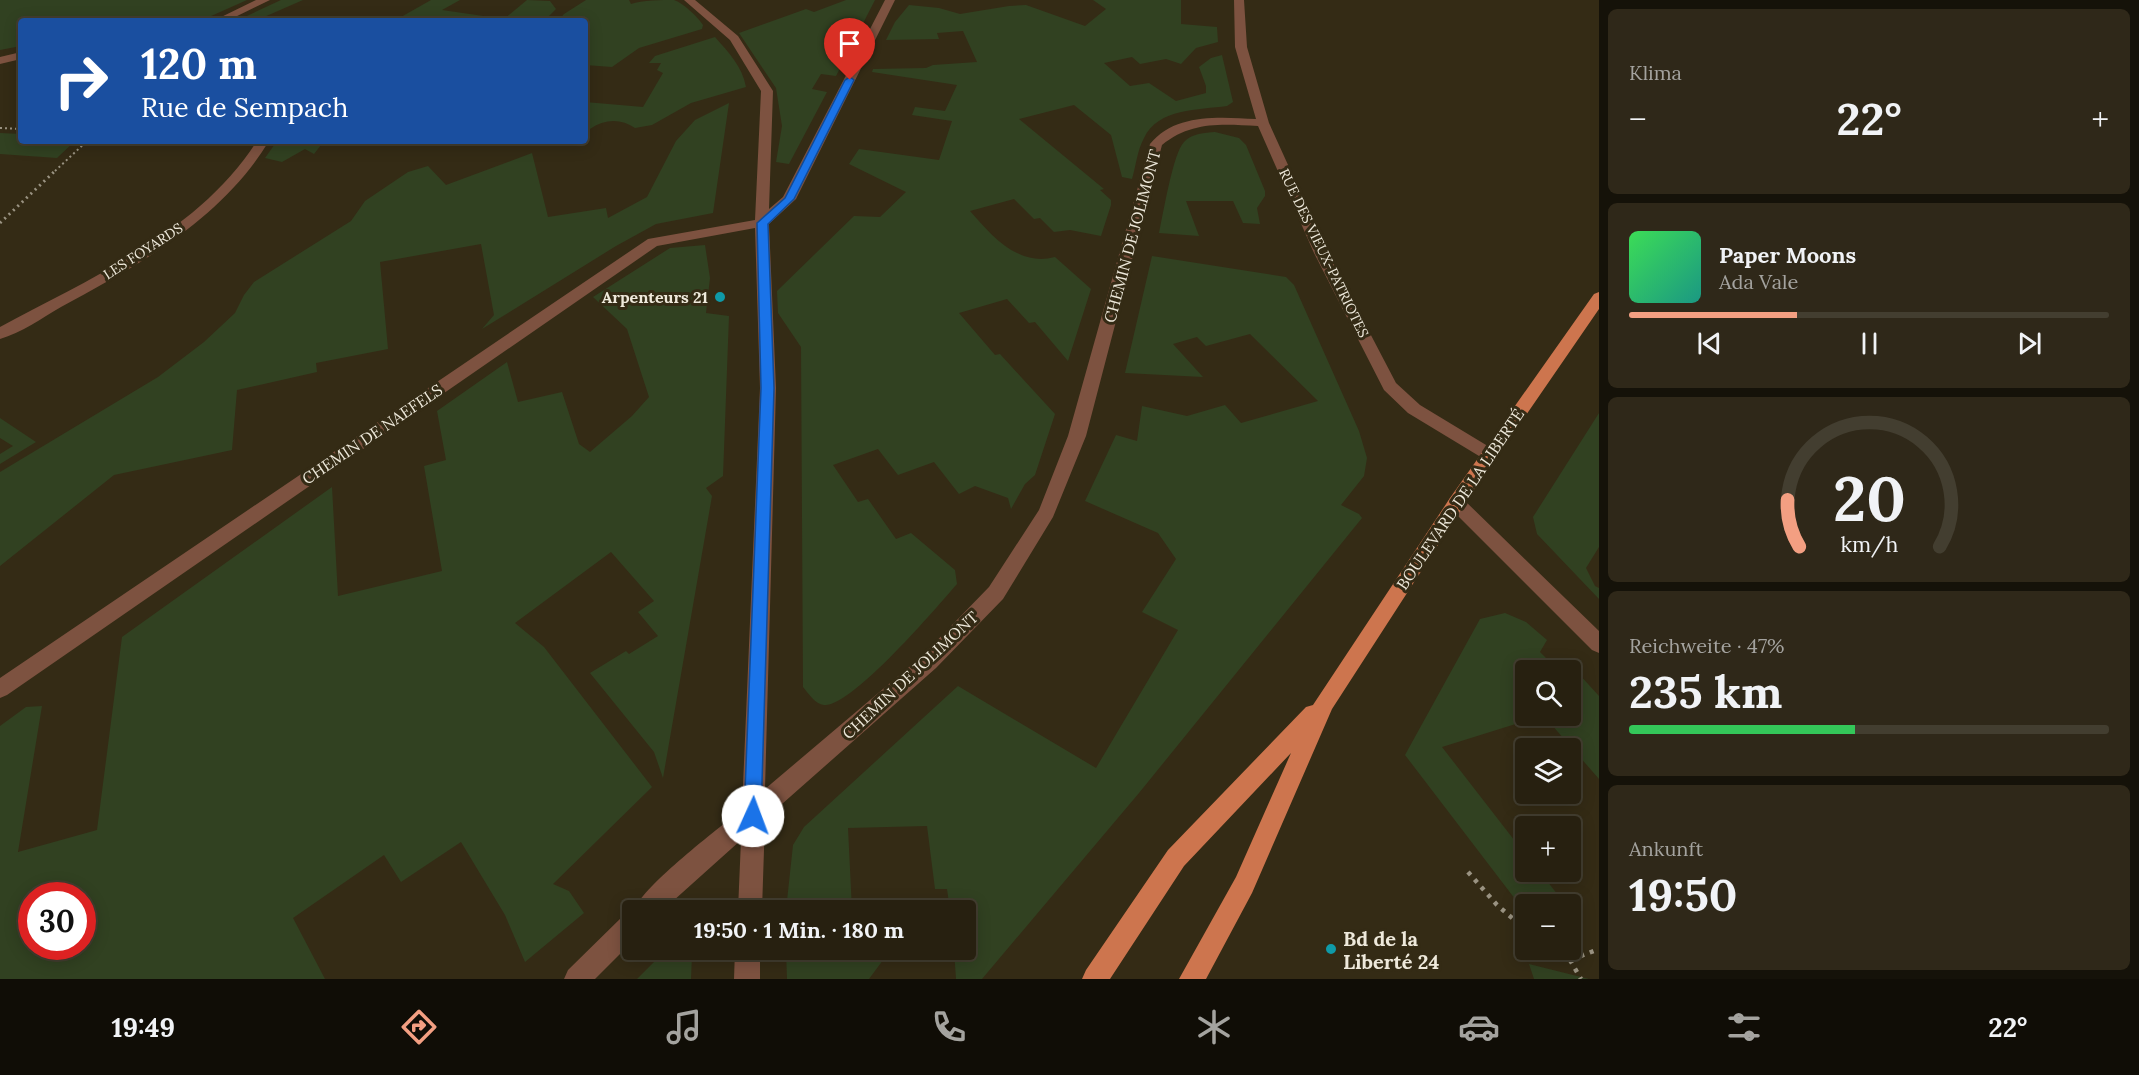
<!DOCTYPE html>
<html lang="de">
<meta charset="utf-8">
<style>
:root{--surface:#272010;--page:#2f2819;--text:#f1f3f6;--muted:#a4a39f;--line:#433e30;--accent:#f39f82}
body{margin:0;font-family:Lora,serif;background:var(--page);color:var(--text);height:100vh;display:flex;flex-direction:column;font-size:22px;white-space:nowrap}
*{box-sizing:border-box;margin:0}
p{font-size:20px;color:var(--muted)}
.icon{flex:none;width:33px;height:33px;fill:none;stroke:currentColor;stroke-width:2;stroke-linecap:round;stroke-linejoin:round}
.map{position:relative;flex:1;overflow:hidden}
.panel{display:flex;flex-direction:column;gap:9px;padding:9px;background:#151209;width:540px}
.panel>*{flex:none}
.top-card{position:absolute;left:18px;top:18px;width:570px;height:126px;border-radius:6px;box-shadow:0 3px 15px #0003,0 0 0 2px var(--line);background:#1a4fa0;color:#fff;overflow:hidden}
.buttons{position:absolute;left:1515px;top:660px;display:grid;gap:12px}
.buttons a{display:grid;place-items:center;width:66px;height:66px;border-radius:6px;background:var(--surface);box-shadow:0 3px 15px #0003,0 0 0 2px var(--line);font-size:30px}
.speed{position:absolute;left:18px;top:882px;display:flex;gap:12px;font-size:30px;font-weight:700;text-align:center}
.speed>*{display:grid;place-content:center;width:78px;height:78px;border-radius:50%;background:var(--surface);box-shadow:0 3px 15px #0003,0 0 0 2px var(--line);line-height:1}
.speed .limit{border:9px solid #d22;background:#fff;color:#111}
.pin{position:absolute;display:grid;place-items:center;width:51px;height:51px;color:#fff;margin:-62px -26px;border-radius:50% 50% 50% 0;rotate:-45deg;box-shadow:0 0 6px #0007}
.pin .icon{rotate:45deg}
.me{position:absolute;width:66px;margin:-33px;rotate:2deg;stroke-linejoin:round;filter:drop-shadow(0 0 4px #0008)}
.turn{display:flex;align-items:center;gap:21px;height:126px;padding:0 24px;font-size:27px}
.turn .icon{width:78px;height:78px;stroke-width:2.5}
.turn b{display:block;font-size:42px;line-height:51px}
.big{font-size:45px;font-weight:800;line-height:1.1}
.panel .card{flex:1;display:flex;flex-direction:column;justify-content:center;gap:9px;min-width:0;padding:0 21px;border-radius:9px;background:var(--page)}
.panel .dial{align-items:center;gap:0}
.dial svg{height:156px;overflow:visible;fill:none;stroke:var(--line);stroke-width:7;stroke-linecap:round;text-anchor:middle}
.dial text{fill:var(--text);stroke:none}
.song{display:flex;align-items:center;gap:18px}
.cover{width:72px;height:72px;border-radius:9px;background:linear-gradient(135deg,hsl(130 70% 55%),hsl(170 70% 35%))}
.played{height:6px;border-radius:3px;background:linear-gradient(90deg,var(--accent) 35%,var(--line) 35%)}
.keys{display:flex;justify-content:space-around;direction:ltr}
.heat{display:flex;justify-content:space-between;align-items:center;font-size:33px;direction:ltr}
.charge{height:9px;border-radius:4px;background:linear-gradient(90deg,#34c759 47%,var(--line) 0)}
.trip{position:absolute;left:622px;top:900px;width:354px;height:60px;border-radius:6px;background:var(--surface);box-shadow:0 3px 15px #0003,0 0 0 2px var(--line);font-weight:800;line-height:60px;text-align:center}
.menu{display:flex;height:96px;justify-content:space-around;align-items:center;background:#100d06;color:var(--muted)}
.menu .icon{width:42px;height:42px}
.menu .active{color:var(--accent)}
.menu b{font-size:27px;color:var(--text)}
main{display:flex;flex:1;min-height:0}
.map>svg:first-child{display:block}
.green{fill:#314121;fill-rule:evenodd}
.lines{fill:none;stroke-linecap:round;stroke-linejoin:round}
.path-far2{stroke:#9a9382;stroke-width:2;stroke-dasharray:2 3;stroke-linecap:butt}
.path-far1{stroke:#9a9382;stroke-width:3;stroke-dasharray:2 4;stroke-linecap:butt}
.path{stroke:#9a9382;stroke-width:4.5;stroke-dasharray:4 6;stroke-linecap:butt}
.street{fill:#7d5240;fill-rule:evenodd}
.primary{fill:#cd754e;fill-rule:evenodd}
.route{fill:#1a73e8;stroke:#114b97;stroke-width:1.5}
.culture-dot{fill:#0f9aa8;stroke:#342b15;stroke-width:2}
.labels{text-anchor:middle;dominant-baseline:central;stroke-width:6;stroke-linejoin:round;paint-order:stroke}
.far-street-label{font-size:14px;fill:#eee9db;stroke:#342b15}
.street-label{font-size:16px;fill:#eee9db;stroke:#342b15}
.poi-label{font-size:16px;font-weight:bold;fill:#eee9db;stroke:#342b15;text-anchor:end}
.near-poi-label{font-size:20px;font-weight:bold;fill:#eee9db;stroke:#342b15;text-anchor:start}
</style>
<main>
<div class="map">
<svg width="1599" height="979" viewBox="0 0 1599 979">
<rect width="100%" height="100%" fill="#342b15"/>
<path class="green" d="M 0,0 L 247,0 L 200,21 L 21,21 L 21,46 L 0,50 Z
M 281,0 L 303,0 L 255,21 L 236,21 Z
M 431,0 L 460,0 L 442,10 L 504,19 L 527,0 L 550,1 L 556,9 L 544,21 L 394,21 Z
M 586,0 L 629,0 L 631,4 C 642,0 662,0 674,0 C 683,3 698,17 703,25 L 702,29 L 639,48 L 612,67 L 585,65 L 585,21 L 558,21 L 564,14 Z
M 846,0 L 875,0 L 836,76 L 821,74 L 812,89 L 827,92 L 789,164 L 776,162 L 782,126 L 776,88 L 739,33 L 806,9 L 814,12 Z
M 1093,0 L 1181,0 L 1181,24 L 1217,27 L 1218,42 L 1196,48 L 1181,64 L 1166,59 L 1140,64 L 1132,57 L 1104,63 L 1130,86 L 1149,83 L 1176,101 L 1206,93 L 1206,86 L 1199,67 L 1211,58 L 1222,55 L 1233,102 L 1227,106 C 1199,110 1158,108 1144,138 C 1137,151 1136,166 1132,179 L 1122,177 L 1111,135 L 1074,105 L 1019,119 L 1104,189 L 1100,190 L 1111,200 L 1111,205 L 1101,236 L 1070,230 L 1054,232 L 1040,218 L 1034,219 L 1014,199 L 970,211 C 992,236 1018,267 1055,257 L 1091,289 L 1068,361 L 1035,322 L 1029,323 L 1007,299 L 959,313 L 995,355 L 1000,354 L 1055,414 L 1035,475 L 1025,484 L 1011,509 L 1008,498 L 975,486 L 959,494 L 934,462 L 898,475 L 878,449 L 833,465 L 858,502 L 868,499 L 896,539 L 911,533 L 955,570 L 957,584 C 937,607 851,708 824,705 C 815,704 809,694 803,687 L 801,347 L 778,313 L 777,291 L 854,216 L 880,217 L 906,192 L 849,164 L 859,149 L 939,160 L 952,121 L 912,115 L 915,107 L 945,111 L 957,85 L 872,72 L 873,69 L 926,68 L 933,65 L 977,62 L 963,31 L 937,33 L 939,39 L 886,40 L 895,22 L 909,5 L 939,8 L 960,14 L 1009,6 L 1026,5 L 1085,26 L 1106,9 Z
M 715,37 C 729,53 742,66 746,87 L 691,103 L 652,125 L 635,128 C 621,118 604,119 590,129 L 585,127 L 585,102 L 643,107 L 663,73 L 657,70 L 661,63 L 649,63 L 655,56 Z
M 729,103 L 713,213 L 656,224 L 616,246 L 482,329 L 494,315 L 481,244 L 380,262 L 388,349 L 316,363 L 317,372 L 237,390 L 232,450 L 114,475 L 0,566 L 0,472 L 158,377 L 204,342 L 235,313 L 244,295 L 254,282 L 351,221 L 365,201 L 408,172 L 428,166 L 446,185 L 532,153 L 548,217 L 606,208 L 608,218 L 647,197 L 676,141 L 695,120 Z
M 1215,132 L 1239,138 L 1246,145 L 1265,191 L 1265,196 L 1257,208 L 1260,224 L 1243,223 L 1233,201 L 1186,201 L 1199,236 L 1159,233 C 1163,215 1173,153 1184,142 C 1192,133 1205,133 1215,132 Z
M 0,133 L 21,134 L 21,141 L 75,141 L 57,158 L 0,154 Z
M 277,141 L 324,141 L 314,154 L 305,149 L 282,162 L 265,158 Z
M 705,245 L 710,278 L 706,313 L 729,316 L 723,476 L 706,488 L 712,496 L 663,778 L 654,752 L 590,673 L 626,651 L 629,654 L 658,636 L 638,612 L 654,601 L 611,552 L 515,623 L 544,647 L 652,787 L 553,884 L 569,891 L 584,913 L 525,962 L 505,915 L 461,842 L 401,882 L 384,855 L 293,918 L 325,979 L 0,979 L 0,726 L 26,707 L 42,706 L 18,852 L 97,830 L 122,637 L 332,487 L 338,596 L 442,571 L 424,466 L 446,460 L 437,411 L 507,362 L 518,402 L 562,392 L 579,444 L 590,452 L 632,416 L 649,397 L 627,329 L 593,297 L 670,248 ZM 32,896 L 82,896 L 82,946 L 32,946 Z
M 1152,256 L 1286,277 L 1294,285 L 1359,431 L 1367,458 L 1364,476 L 1341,505 L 1359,514 L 1362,518 L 1139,793 L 982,979 L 956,979 L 954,950 L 966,950 L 966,910 L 950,910 L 947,889 L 935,889 L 927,826 L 848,828 L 852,910 L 786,910 L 793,845 L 804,827 L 958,686 L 1096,768 L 1178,630 L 1142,612 L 1176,559 L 1158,533 L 1085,501 L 1116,435 L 1137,441 L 1142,406 L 1187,416 L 1225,405 L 1241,423 L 1318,401 L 1250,334 L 1206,346 L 1197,337 L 1173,344 L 1203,377 L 1125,373 Z
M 1599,413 L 1599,547 L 1586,568 L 1595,586 L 1599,588 L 1599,599 L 1537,534 L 1533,517 Z
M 0,418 L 36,442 L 0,464 L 0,454 L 13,446 L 0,438 Z
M 1505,613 L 1526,622 L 1547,640 L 1540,652 L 1557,669 L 1565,670 L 1526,670 L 1526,716 L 1541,716 L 1442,747 L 1525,854 L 1526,872 L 1540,872 L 1565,904 L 1526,904 L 1525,912 L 1405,755 L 1480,619 Z
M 1571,671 L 1578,673 L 1599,696 L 1599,779 L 1544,716 L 1570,716 Z
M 786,950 L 886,950 L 886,956 L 869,979 L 787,979 Z
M 664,952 L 692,955 L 691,979 L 637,979 Z
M 1529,964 L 1589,979 L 1534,979 Z"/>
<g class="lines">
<path class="path-far2" d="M 0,128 L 21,129
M 55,171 L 87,141"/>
<path class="path-far1" d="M 0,223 L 56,170"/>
<path class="path" d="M 1468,872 L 1497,905 L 1526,930
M 1554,950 L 1570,960 L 1599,949
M 1570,960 L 1581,979"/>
<path class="street" d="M 256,0 L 270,0 L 227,21 L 213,21 Z
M 684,0 L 695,0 L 738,36 L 773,91 L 769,209 L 783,197 L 885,0 L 895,0 L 796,199 L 769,224 L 776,388 L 765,789 L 922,656 L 989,587 L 1039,510 L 1068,436 L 1150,144 C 1175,113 1219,117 1256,119 L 1235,47 L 1234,0 L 1244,0 L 1247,47 L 1269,123 L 1328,253 L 1396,383 L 1420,405 L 1496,451 L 1499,455 L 1496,459 L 1490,461 L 1484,459 L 1408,413 L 1384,390 L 1314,253 L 1258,126 C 1222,124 1191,121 1162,145 L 1086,436 L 1053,517 L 1003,599 L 936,668 L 765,819 L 762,910 L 738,910 L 741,840 L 663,910 L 634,910 C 645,884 717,830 742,809 L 760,388 L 755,228 L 657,246 L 7,695 L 0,698 L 0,678 L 648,239 L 755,220 L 761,91 L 730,40 Z
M 21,52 L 21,59 L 0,64 L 0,57 Z
M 257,141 L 269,141 C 222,219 139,265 61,307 C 42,318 21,333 0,339 L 0,327 C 91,278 200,231 257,141 Z
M 1456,496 L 1462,498 L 1599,631 L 1599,653 L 1592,650 L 1450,508 L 1447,503 L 1450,498 Z
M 633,912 L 633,941 L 595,979 L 564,979 L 568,970 L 624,915 Z
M 735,950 L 760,950 L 760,979 L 734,979 Z"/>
<path class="primary" d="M 1599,292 L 1599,309 L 1462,508 L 1332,709 L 1252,893 L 1206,979 L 1179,979 L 1236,877 L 1291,753 L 1184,866 L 1110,979 L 1082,979 L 1086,970 L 1168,850 L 1306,707 L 1313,705 L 1450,498 L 1594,294 Z"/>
</g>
<path class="route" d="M 850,77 L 854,80 L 794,199 L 768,224 L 774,388 L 761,816 L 759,822 L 753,825 L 746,822 L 744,816 L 761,388 L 757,223 L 785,198 L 845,80 Z"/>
<g class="culture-dot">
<circle cx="720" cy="297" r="6"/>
<circle cx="1331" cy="949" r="6"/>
</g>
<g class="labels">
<g class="far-street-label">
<text transform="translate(143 251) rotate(-33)">LES FOYARDS</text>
<text transform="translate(1324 253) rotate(64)">RUE DES VIEUX-PATRIOTES</text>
</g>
<g class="street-label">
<text transform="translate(1132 236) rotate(-75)">CHEMIN DE JOLIMONT</text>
<text transform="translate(372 434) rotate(-34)">CHEMIN DE NAEFELS</text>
<text transform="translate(1460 499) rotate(-56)">BOULEVARD DE LA LIBERTÉ</text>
<text transform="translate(910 675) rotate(-43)">CHEMIN DE JOLIMONT</text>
</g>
<g class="poi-label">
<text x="708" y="297">Arpenteurs 21</text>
</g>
<g class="near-poi-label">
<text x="1343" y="938">Bd de la<tspan x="1343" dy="23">Liberté 24</tspan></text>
</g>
</g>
</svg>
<div class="buttons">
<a><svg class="icon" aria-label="search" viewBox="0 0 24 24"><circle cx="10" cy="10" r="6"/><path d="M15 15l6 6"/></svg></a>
<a><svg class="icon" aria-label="layers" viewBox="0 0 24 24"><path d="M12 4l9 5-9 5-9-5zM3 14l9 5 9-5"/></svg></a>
<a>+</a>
<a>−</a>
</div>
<div class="speed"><div class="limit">30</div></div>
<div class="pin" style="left:850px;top:80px;background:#d93025"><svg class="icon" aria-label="arrive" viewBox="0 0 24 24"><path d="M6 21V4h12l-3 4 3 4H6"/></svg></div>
<svg class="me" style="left:753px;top:816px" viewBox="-20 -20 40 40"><circle r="19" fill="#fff"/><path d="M0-13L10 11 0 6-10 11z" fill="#1a73e8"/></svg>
<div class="trip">19:50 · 1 Min. · 180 m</div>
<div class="top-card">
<div class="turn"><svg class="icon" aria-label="right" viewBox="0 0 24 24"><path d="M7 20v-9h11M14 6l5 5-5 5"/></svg><div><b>120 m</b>Rue de Sempach</div></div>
</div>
</div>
<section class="panel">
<div class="card"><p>Klima</p>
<div class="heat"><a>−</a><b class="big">22°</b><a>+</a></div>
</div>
<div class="card">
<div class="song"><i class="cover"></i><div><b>Paper Moons</b><p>Ada Vale</p></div></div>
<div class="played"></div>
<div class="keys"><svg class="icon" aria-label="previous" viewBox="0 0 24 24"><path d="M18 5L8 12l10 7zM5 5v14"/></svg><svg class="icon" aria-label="pause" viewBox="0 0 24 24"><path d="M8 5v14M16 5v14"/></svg><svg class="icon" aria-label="next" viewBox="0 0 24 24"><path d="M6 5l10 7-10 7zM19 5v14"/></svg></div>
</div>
<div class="card dial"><svg viewBox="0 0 100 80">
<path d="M14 69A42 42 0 1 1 86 69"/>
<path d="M14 69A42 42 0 0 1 8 45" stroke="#f39f82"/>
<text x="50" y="56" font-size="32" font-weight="700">20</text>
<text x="50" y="72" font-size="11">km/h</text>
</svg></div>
<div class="card"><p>Reichweite · 47%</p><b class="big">235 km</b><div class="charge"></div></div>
<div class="card"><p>Ankunft</p><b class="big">19:50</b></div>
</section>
</main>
<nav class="menu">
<b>19:49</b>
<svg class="icon active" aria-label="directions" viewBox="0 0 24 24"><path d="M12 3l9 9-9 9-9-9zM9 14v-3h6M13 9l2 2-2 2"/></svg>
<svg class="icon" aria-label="music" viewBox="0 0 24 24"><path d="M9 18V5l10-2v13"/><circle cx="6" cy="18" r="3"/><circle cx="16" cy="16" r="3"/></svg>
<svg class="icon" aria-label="phone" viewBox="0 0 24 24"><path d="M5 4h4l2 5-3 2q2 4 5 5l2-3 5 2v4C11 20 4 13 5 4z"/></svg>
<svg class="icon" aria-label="climate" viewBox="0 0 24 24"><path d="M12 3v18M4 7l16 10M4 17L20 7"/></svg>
<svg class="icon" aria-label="car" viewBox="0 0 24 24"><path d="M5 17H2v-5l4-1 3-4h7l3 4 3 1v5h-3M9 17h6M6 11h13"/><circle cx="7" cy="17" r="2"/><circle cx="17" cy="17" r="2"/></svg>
<svg class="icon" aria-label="filters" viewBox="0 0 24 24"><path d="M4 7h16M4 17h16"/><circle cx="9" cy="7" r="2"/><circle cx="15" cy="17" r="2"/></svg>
<b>22°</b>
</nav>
